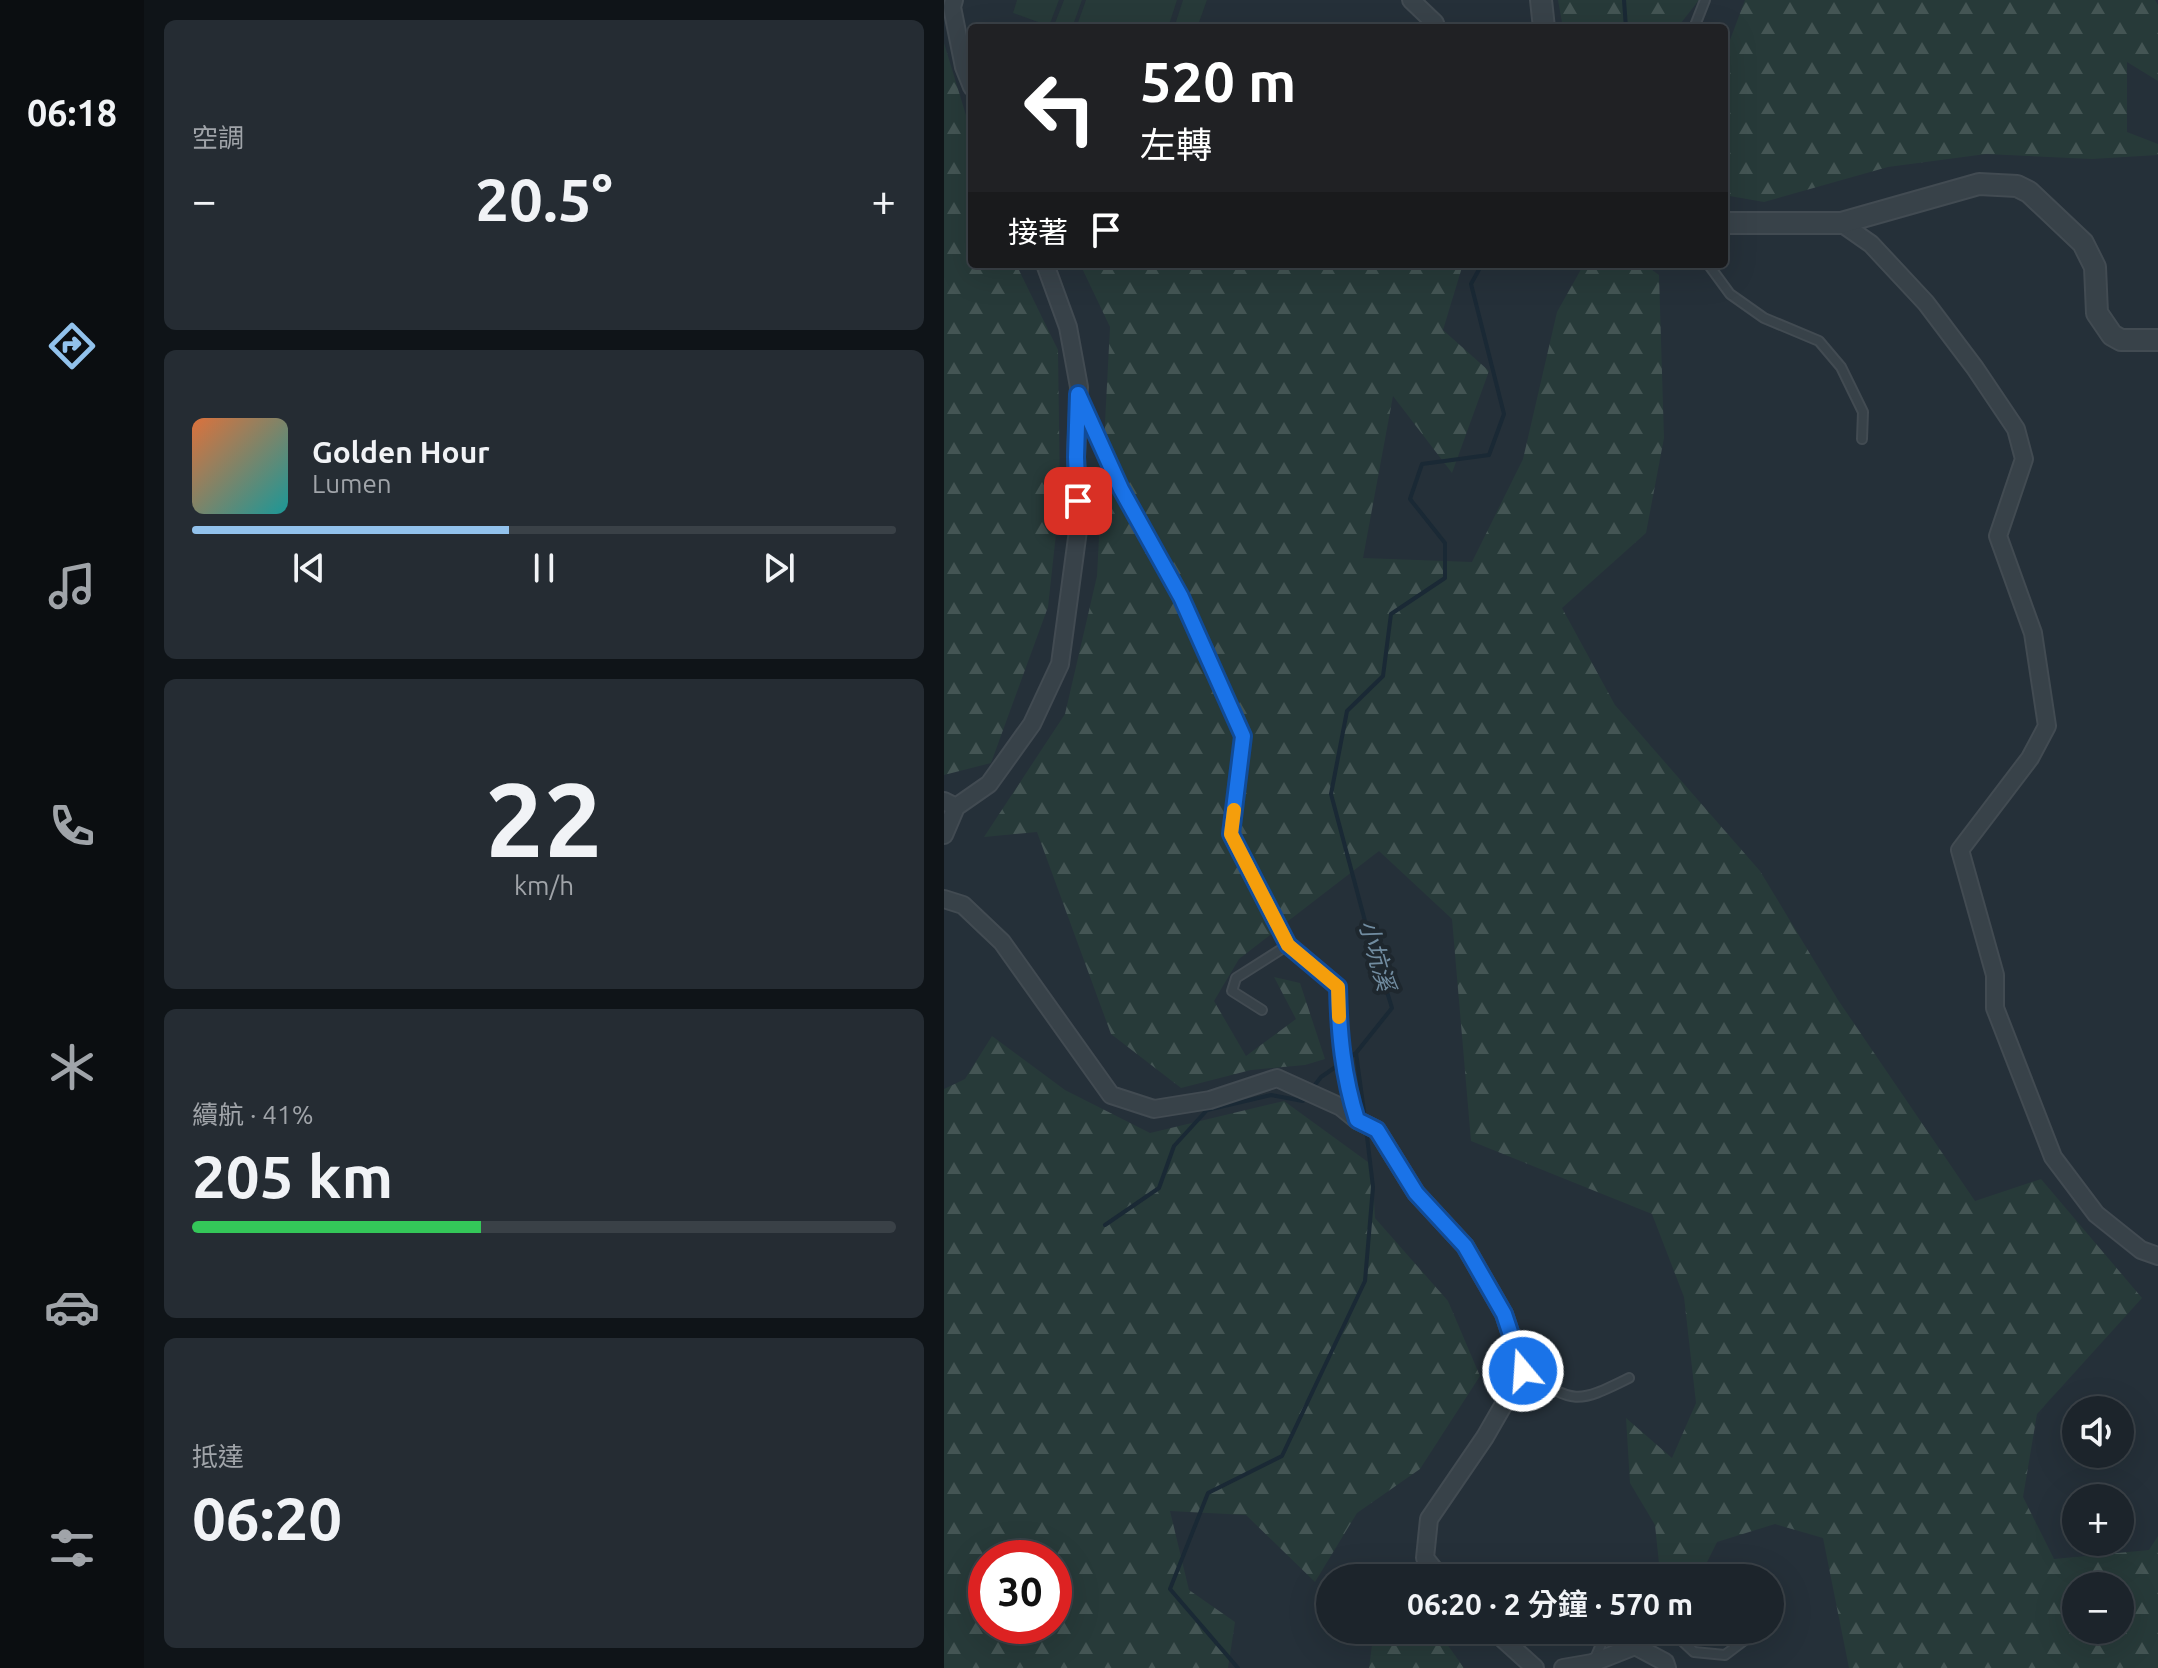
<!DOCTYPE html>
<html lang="zh-TW">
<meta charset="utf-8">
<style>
:root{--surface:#1c242b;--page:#252c33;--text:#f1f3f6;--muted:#a0a4a9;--line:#3a4147;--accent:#92c2ec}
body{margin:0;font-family:Ubuntu,"Noto Sans TC",sans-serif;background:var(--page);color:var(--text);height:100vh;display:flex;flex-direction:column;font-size:30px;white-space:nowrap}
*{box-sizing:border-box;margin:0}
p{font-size:26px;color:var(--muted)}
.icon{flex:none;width:44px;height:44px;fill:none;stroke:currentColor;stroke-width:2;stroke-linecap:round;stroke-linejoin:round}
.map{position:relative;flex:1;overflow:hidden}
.details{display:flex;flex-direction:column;gap:20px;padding:20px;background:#0f1418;width:800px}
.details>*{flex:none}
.hud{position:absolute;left:24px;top:24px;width:760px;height:244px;border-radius:8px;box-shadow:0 8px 32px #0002,0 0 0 2px var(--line);background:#202124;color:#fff;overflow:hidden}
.controls{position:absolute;left:1118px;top:1396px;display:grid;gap:16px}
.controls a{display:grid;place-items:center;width:72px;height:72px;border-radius:50%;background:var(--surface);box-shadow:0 8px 32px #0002,0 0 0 2px var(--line);font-size:40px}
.speed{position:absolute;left:24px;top:1540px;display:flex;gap:16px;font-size:40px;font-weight:700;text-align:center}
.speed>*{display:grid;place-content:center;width:104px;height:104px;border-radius:50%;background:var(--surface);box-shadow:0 8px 32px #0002,0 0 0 2px var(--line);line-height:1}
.speed .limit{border:12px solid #d22;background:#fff;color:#111}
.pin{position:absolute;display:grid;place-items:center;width:68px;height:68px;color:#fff;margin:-34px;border-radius:16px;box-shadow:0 4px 12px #0006}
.me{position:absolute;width:88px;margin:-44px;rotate:342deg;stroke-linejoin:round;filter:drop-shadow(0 0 6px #0008)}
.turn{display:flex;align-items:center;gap:28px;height:168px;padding:0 40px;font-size:36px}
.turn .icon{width:104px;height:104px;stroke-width:2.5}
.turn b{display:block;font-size:56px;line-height:68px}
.then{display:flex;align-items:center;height:76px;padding:0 40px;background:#0003;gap:16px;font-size:30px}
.big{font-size:60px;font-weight:600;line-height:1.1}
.details .widget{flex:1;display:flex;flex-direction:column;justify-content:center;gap:12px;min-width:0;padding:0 28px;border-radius:12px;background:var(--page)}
.details .dial{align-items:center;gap:0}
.dial b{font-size:104px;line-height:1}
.song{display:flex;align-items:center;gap:24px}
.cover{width:96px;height:96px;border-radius:12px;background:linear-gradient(135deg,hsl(20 70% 55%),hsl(180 70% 35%))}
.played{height:8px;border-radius:4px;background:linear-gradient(90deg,var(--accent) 45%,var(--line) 45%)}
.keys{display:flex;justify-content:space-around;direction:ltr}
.heat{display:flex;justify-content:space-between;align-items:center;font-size:44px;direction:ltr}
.charge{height:12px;border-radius:6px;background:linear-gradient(90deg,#34c759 41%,var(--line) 0)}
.trip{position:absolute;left:372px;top:1564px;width:468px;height:80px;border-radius:40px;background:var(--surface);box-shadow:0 8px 32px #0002,0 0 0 2px var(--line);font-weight:600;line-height:80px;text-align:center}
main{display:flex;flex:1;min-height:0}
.tab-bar{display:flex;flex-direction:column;width:144px;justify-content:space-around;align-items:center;background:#0b0e11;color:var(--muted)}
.tab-bar .icon{width:56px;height:56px}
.tab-bar .current{color:var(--accent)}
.tab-bar b{font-size:36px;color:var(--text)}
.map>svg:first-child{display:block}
.forest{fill:url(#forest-firs);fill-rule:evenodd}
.garden{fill:#273a39}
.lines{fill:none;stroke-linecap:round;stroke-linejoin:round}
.stream{stroke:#1a2935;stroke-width:4}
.service-casing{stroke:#424b52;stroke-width:12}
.minor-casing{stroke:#424b52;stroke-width:20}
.tertiary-casing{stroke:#424b52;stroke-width:24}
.service{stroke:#384249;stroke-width:8}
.minor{stroke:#384249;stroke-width:16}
.tertiary{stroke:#384249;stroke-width:20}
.route-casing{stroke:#114b97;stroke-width:20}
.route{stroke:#1a73e8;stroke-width:14}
.slow{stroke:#f59e0b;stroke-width:14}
.labels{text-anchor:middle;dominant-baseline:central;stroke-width:8;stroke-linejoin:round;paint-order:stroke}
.water-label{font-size:24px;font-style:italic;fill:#718ca0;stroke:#1e272e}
</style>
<main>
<nav class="tab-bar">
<b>06:18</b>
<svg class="icon current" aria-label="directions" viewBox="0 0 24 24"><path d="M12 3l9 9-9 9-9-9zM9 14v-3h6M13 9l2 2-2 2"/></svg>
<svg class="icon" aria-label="music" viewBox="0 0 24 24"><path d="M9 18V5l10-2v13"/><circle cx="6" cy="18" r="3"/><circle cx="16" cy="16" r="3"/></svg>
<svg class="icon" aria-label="phone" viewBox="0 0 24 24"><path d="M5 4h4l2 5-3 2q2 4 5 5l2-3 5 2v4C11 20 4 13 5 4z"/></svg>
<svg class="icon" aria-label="climate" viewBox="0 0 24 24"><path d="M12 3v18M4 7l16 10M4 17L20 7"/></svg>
<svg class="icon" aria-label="car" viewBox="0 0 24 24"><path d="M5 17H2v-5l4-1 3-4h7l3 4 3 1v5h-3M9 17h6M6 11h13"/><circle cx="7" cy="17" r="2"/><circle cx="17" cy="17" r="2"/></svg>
<svg class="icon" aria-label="filters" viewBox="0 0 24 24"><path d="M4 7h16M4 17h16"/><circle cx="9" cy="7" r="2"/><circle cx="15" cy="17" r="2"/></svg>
</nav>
<section class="details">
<div class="widget"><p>空調</p>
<div class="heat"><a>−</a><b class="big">20.5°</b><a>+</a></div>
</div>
<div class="widget">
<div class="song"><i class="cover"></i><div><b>Golden Hour</b><p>Lumen</p></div></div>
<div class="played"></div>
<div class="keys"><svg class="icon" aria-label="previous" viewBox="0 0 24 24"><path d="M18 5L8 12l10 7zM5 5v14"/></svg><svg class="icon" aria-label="pause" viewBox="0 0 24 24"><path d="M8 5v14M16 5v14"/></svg><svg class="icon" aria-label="next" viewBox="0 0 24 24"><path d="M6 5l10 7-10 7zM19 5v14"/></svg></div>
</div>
<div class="widget dial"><b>22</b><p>km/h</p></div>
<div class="widget"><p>續航 · 41%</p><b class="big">205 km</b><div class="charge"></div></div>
<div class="widget"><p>抵達</p><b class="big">06:20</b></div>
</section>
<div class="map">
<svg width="1214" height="1668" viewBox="0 0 1214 1668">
<defs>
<pattern id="forest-firs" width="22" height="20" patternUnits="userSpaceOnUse" patternTransform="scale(2)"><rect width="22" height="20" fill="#273a39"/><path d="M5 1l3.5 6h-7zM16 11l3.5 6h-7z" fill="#445554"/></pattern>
</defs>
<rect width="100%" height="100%" fill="#253039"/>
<path class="forest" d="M 614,0 L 755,0 L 733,28 L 619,28 Z
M 801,0 L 1211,0 L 1214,5 L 1214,81 L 1183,62 L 1183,132 L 1214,144 L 1214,155 L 1148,159 L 1042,154 L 944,167 L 820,202 L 780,195 L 780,56 Z
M 0,43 L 28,135 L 28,264 L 72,264 L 114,350 L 116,497 L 104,607 L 47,763 L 0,775 Z
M 136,264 L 519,264 L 499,330 L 545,371 L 508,473 L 449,396 L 419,558 L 528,562 L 579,459 L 613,312 L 640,264 L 700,264 L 715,275 L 720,438 L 702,533 L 618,608 L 671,705 L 816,871 L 894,1000 L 1031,1201 L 1097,1179 L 1198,1298 L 1093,1414 L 1079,1497 L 1110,1559 L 1205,1550 L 1214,1536 L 1214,1668 L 905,1668 L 879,1538 L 831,1524 L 773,1542 L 755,1578 L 663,1578 L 677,1572 L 716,1573 L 711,1525 L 686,1483 L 682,1418 L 728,1458 L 752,1403 L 740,1297 L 708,1214 L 527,1141 L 508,919 L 435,851 L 295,959 L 270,1001 L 302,1056 L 352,1019 L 330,977 L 356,983 L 381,1059 L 361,1065 L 307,1070 L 237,1088 L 167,1034 L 93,832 L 40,837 L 121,714 L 153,576 L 166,327 ZM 1132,1586 L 1176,1586 L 1176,1630 L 1132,1630 Z
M 48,1036 L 121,1090 L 206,1133 L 340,1101 L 428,1165 L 431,1218 L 504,1301 L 536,1376 L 476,1469 L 413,1513 L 371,1582 L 302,1515 L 226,1511 L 245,1590 L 291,1622 L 284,1668 L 0,1668 L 0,1089 L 21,1079 ZM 110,1558 L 110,1626 L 42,1626 L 42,1558 Z
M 430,1630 L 493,1630 L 520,1668 L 425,1668 Z"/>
<path class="garden" d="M 73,0 L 115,0 L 105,26 L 69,13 Z
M 120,0 L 138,0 L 128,28 L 109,28 Z
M 142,0 L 233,0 L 224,28 L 132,28 Z
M 239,0 L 263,0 L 253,28 L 230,28 Z"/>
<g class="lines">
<path class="stream" d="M 680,0 L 682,28
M 367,1090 L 377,1077 L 412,1053
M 421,1119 L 412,1053 L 448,1008 L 421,921 L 387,794 L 403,711 L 439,676 L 447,614 L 501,578 L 501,543 L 466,499 L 478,464 L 545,455 L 560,414 L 527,284 L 538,264
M 161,1225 L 215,1188 L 230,1146 L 263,1110 L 327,1095 L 359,1101 L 362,1097
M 294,1668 L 226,1589 L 264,1493 L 338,1456 L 421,1281 L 429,1187 L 422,1128"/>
<g class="service-casing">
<path id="service" d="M 750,28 L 761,0
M 764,264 L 786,294 L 820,318 L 875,341 L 897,367 L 919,412 L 918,439
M 138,402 L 177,489 L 237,597 L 299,736 L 287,834 L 344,945 L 394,987 C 395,1032 398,1073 412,1116
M 318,1010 L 288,991 L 292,978 L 344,945
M 579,1371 C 630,1403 631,1405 685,1378
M 717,1630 L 735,1638 L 750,1652 L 781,1655 L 814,1630
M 649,1663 L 663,1630"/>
</g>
<g class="minor-casing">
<path id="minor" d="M 10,0 L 8,7 L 20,67 L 28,87
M 467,0 L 491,23 L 492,28
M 897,223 L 927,244 L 982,303 L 1031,368 L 1072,429 L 1080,459 L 1054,536 L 1089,633 L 1103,726 L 1086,758 L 1016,850 L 1051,975 L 1051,1008 L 1109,1157 L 1152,1214 L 1197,1250 L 1214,1256
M 0,801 L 12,807 L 45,784 L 88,724 L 116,664 L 135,523 L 132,457 L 135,387 L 124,327 L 101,264
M 0,835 L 12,807
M 0,899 L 19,905 L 58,942 L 167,1095 L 210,1109 L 266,1100 L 333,1078 L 397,1107 L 413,1120 L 433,1130 L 472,1193 L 521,1246 L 560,1314 L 579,1371 L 541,1437 L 485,1519 L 481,1558 L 497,1578
M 549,1630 L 591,1668
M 619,1668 L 648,1663 L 691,1646 L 721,1662 L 723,1668"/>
</g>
<g class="tertiary-casing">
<path id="tertiary" d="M 597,0 L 600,28
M 780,223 L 897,223 L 1035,184 L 1073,186 L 1085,192 L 1139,243 L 1151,267 L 1153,313 L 1168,335 L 1177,340 L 1214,340"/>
</g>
<use href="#service" class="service"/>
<use href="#minor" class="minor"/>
<use href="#tertiary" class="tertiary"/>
</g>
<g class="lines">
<g class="route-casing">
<path id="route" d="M 134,501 L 132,457 L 134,394 L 177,489 L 237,597 L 299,736 L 287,834 L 344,945 L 394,987 C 395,1034 399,1076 413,1120 L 433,1130 L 472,1193 L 521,1246 L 560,1314 L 579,1371"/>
</g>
<use href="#route" class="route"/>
<path class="slow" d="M 290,810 L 287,834 L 344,945 L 394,987 L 395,1017"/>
</g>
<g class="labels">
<g class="water-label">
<text transform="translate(433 955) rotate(74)">小坑溪</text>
</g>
</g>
</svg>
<div class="controls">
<a><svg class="icon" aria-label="sound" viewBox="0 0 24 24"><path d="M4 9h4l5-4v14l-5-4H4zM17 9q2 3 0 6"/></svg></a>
<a>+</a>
<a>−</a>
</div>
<div class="speed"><div class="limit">30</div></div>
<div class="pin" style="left:134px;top:501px;background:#d93025"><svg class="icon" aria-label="arrive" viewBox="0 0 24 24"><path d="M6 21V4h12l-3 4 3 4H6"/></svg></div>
<svg class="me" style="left:579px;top:1371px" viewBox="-20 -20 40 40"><circle r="17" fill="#1a73e8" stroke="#fff" stroke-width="3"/><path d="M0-11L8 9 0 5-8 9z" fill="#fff"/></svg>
<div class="trip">06:20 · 2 分鐘 · 570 m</div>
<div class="hud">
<div class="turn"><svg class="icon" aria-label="left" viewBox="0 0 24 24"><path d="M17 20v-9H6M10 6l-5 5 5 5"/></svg><div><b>520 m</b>左轉</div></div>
<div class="then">接著<svg class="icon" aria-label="arrive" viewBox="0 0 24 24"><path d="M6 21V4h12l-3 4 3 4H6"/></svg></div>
</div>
</div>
</main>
